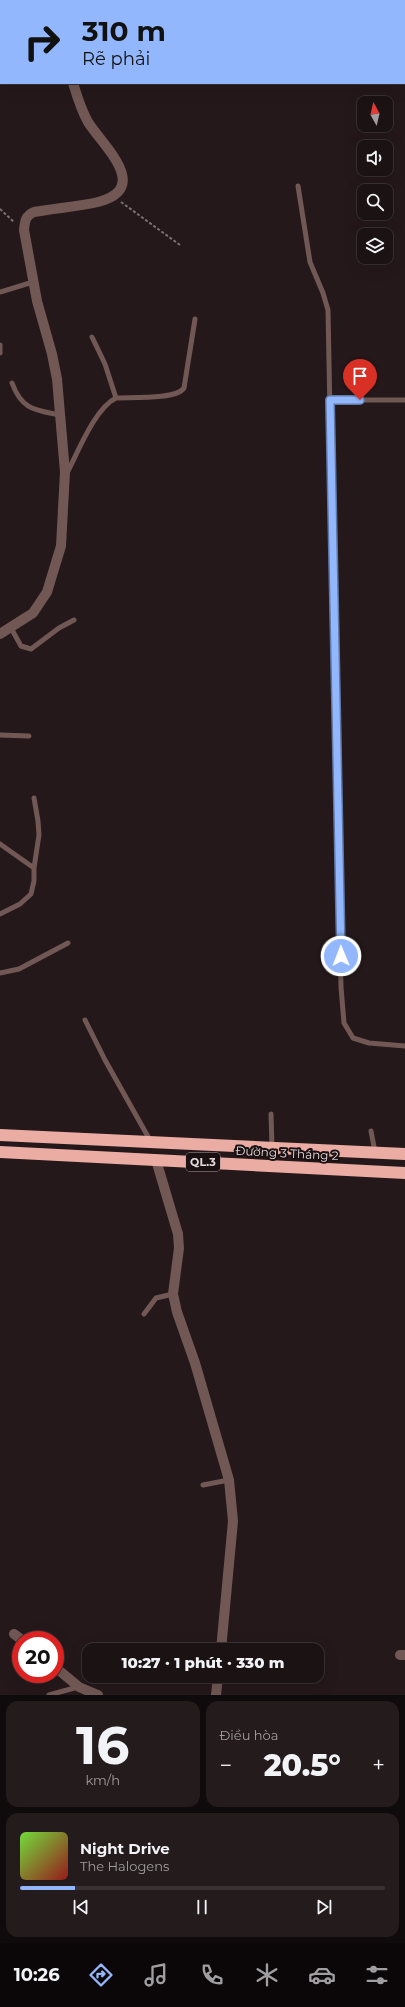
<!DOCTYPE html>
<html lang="vi">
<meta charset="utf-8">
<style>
:root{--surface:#1b1214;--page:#241b1d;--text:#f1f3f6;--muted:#a09ea0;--line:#393234;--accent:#92b7fd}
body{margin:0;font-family:Montserrat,sans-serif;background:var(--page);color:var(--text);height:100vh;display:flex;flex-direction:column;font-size:15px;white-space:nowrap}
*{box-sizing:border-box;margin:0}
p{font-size:13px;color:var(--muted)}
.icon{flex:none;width:22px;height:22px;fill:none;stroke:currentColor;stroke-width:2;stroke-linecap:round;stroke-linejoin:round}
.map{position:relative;height:1695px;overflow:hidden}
.drawer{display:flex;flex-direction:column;gap:6px;padding:6px;background:#0f0a0b;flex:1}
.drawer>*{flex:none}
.guide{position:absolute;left:0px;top:0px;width:405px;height:84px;box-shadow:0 4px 16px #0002,0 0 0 1px var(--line);background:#92b7fd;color:#111;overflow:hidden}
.needle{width:26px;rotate:352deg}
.buttons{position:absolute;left:357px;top:96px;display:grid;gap:8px}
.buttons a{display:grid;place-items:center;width:36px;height:36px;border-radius:8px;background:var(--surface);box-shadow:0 4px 16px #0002,0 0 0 1px var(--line);font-size:20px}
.speed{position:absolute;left:12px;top:1631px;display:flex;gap:8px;font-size:20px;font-weight:700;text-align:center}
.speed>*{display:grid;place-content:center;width:52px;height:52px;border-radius:50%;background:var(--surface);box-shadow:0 4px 16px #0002,0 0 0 1px var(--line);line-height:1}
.speed .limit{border:6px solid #d22;background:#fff;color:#111}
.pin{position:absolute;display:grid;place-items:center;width:34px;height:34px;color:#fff;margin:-41px -17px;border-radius:50% 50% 50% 0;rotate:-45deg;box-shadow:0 0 4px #0007}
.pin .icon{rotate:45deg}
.me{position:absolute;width:44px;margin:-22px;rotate:359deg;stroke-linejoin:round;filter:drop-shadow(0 0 3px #0008)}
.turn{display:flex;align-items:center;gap:14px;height:84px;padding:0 16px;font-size:18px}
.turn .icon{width:52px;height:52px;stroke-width:2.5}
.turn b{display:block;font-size:28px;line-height:34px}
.big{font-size:30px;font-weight:800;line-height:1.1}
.drawer .widget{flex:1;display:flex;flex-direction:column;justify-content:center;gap:6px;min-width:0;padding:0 14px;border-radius:12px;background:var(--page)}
.drawer .dial{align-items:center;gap:0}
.dial b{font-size:52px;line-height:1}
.song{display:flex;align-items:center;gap:12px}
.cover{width:48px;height:48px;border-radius:6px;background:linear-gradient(135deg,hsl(100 70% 55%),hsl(0 70% 35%))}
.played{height:4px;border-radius:2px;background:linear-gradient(90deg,var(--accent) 15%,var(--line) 15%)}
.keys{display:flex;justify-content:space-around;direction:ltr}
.heat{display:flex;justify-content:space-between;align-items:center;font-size:22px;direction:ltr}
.drawer .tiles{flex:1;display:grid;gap:6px;grid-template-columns:1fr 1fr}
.widget:last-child{grid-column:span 2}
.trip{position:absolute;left:82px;top:1643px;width:242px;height:40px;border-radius:12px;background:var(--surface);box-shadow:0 4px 16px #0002,0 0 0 1px var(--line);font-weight:800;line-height:40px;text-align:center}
.tab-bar{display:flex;height:64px;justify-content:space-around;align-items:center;background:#0b0708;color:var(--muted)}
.tab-bar .icon{width:28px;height:28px}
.tab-bar .current{color:var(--accent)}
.tab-bar b{font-size:18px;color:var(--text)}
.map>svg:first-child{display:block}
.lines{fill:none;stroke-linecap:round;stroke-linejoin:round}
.path{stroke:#7b7173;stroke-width:2;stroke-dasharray:3 2;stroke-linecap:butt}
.lane{stroke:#715854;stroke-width:5}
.street{stroke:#715854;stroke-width:10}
.highway{stroke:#ebaca3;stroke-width:12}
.route-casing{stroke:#5f77a4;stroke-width:10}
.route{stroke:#92b7fd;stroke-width:7}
.labels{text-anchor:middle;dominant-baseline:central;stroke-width:4;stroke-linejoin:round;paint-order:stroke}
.shield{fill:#1a0f11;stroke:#a69d9e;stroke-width:1}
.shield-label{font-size:11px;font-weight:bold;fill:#e2dadb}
.street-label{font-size:12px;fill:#e2dadb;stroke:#1a0f11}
</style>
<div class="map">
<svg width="405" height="1695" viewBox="0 0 405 1695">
<rect width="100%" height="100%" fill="#24181a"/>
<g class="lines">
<path class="path" d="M 404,63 L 405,63
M 121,202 L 180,245
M 0,209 L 14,222"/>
<path class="lane" d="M 298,186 L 310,262 L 323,293 L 328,310 L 341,987 L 344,1023 L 353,1038 L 369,1043 L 405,1046
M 0,292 L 33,282
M 92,337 L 105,364 L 116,398
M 0,345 L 0,353
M 12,383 C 22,410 35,410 60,415
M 331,400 L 405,400
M 67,473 C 78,452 95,408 116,398 C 130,397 176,400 184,388 L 195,319
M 11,628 L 21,646 L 31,649 L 59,628 L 74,620
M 0,735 L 29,736
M 0,844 L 34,868
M 0,914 L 20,904 L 31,894 L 34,881 L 34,868 L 39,835 L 38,821 L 34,798
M 0,973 L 19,969 L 68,943
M 85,1020 L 105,1060 L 151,1142
M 271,1114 L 272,1147
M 371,1131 L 375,1152
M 144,1314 L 156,1298 L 173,1294
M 203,1485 L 229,1480
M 49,1695 L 78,1687"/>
<path class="street" d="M 0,40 L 1,40
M 0,634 L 33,613 L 47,592 L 61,546 L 65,472 L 57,379 L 52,354 L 37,301 L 24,230 C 25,221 25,216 34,212 C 55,208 77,207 98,202 C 152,188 103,146 88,122 C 81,110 77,96 73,83
M 156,1160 L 178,1234 L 179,1248 L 173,1294 L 177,1312 L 195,1363 L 229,1480 L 233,1521 L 221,1650
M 14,1634 L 22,1640
M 400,1655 L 405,1655
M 55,1667 L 79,1687 L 98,1695
M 216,1695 L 218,1676"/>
<path class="highway" d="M 0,1135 L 405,1154
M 0,1152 L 405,1173"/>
</g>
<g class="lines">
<g class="route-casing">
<path id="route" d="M 341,956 L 330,400 L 360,400"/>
</g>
<use href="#route" class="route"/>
</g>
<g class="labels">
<rect class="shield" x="186" y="1153" width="34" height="18" rx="3"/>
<g class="shield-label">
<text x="203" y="1162">QL.3</text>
</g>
<g class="street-label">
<text transform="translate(287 1153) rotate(3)">Đường 3 Tháng 2</text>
</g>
</g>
</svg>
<div class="buttons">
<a><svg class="needle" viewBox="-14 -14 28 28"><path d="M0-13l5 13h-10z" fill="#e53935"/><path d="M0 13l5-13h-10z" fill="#a09ea0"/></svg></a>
<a><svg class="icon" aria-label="sound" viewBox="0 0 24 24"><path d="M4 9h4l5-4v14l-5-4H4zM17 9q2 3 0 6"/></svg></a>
<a><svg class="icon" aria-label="search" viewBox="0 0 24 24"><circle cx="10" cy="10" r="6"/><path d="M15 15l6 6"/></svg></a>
<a><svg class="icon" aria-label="layers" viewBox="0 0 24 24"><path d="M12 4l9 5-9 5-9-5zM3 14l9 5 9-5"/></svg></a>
</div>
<div class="speed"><div class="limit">20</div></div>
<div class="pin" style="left:360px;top:400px;background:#d93025"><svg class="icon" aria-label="arrive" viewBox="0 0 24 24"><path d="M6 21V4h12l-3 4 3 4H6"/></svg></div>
<svg class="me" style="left:341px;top:956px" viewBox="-20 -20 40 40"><circle r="17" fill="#92b7fd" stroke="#fff" stroke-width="3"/><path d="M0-11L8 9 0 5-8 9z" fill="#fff"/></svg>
<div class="trip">10:27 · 1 phút · 330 m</div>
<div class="guide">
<div class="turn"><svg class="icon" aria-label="right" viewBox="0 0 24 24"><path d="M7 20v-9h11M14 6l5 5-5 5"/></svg><div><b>310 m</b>Rẽ phải</div></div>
</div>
</div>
<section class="drawer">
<div class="tiles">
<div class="widget dial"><b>16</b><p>km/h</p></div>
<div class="widget"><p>Điều hòa</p>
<div class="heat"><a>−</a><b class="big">20.5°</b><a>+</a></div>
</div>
<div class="widget">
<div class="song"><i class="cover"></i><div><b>Night Drive</b><p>The Halogens</p></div></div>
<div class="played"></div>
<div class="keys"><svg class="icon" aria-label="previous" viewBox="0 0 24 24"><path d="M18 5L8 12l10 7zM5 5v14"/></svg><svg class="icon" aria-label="pause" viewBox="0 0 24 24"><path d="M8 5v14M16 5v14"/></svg><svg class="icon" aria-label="next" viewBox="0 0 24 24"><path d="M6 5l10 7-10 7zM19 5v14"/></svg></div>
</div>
</div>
</section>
<nav class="tab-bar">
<b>10:26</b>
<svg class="icon current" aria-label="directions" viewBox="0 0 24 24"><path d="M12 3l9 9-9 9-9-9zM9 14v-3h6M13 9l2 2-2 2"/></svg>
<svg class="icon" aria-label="music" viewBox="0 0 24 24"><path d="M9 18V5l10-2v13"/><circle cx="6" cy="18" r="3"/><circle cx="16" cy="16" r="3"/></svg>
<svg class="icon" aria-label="phone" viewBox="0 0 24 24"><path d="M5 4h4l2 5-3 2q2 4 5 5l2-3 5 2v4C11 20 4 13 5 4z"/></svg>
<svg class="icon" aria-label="climate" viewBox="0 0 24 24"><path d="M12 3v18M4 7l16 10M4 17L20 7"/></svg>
<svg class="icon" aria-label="car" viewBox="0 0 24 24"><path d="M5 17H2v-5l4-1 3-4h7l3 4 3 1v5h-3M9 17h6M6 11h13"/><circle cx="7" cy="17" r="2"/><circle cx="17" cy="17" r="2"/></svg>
<svg class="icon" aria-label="filters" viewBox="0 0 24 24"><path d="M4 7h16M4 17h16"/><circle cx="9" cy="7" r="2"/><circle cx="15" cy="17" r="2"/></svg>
</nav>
